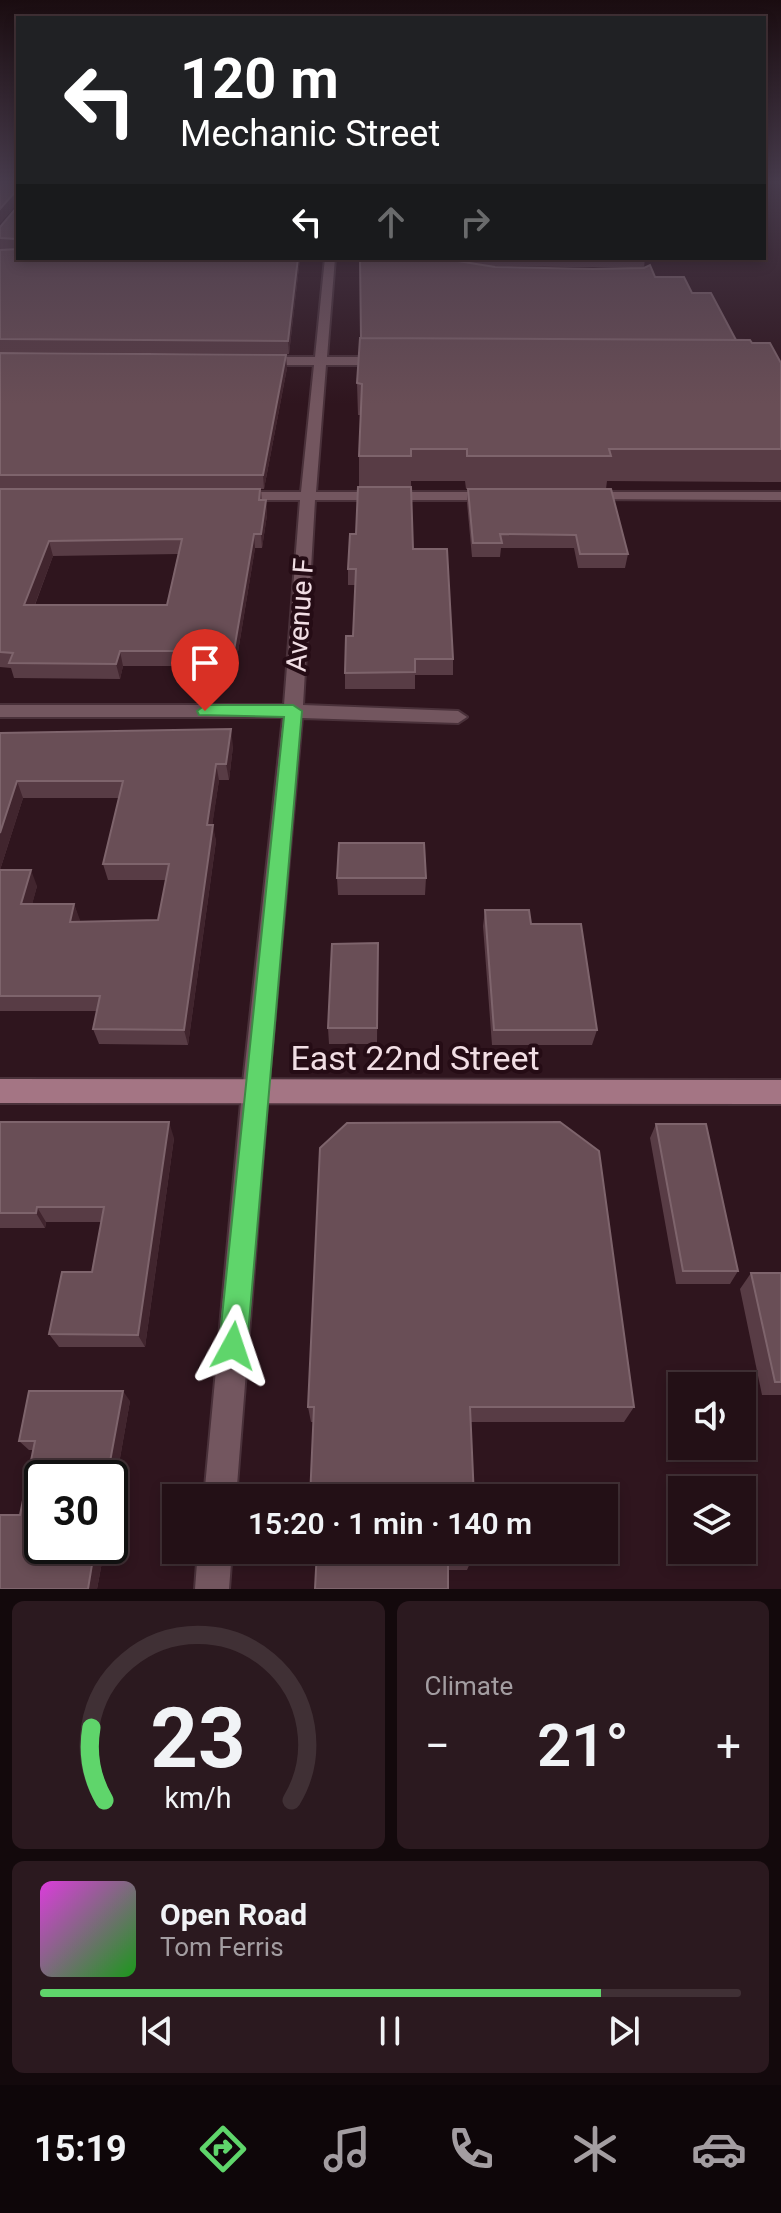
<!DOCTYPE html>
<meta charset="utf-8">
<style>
:root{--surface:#231016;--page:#2b191f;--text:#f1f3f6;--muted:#a39da1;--line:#403035;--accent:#5fd56b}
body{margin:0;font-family:Roboto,sans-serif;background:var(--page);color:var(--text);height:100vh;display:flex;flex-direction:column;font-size:30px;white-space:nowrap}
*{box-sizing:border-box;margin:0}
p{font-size:26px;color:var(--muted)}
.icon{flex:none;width:44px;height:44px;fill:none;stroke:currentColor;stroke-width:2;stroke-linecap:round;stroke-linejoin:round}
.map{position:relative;height:1589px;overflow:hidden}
.panel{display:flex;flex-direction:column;gap:12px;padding:12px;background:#13090c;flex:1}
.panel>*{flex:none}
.guide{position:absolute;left:16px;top:16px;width:750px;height:244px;border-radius:0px;box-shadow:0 4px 12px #0003,0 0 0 2px var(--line);background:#202124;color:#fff;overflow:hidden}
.buttons{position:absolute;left:668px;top:1372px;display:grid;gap:16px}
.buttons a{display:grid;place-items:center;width:88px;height:88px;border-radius:0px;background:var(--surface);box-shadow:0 4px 12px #0003,0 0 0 2px var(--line);font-size:40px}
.speed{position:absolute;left:24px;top:1460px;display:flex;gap:16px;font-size:40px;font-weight:700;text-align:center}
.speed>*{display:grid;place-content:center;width:104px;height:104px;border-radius:50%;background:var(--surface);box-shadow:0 4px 12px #0003,0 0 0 2px var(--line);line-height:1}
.speed .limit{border:4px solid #111;border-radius:12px;background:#fff;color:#111}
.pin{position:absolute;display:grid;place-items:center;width:68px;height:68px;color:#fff;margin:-82px -34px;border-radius:50% 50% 50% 0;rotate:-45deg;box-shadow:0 0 8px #0007}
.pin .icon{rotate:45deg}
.me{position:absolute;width:88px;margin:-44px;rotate:5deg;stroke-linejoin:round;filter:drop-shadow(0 0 6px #0008)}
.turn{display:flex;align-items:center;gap:28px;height:168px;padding:0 32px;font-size:36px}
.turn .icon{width:104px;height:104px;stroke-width:2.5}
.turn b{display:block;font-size:56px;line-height:68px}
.lanes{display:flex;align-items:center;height:76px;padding:0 32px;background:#0003;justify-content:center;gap:40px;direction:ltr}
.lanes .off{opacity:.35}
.big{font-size:60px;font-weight:600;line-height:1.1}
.panel .tile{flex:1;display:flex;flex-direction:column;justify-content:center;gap:12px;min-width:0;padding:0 28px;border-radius:12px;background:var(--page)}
.panel .dial{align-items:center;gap:0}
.dial svg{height:208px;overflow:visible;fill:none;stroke:var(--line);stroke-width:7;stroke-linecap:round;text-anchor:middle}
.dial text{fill:var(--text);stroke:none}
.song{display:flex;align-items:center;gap:24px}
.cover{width:96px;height:96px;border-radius:12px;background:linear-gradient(135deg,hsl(300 70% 55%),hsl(120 70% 35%))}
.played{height:8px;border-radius:4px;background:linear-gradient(90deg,var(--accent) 80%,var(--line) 80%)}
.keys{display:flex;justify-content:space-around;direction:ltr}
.heat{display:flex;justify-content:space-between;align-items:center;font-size:44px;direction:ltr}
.panel .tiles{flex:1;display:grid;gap:12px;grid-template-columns:1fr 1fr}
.tile:last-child{grid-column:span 2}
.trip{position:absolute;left:162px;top:1484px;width:456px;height:80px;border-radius:0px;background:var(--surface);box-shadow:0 4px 12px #0003,0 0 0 2px var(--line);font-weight:600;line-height:80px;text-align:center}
.tab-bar{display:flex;height:128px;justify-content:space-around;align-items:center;background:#0e0609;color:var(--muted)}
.tab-bar .icon{width:56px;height:56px}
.tab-bar .active{color:var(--accent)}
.tab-bar b{font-size:36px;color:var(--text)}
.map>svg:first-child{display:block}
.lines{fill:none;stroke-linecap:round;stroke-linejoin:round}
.street-casing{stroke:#4a313a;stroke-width:4}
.secondary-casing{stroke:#4a313a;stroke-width:4}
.street{fill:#73565f;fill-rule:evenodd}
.secondary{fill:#a47584;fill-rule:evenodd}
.wall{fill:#583c45;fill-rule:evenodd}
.shaded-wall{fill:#41252e}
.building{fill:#694e56;stroke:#7e646c;stroke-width:2;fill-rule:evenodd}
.route{fill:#5fd56b;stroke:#3e8a46;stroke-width:2}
.labels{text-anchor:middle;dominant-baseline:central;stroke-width:8;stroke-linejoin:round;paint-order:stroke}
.street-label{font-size:28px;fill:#f1dee4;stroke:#250c15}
.near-street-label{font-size:34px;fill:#f1dee4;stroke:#250c15}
</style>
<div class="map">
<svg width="781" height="1589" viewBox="0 0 781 1589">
<rect width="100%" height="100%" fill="#2f151e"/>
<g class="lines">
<g class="street-casing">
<path id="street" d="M 325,258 L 335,258 L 327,357 L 384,357 L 390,361 L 384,365 L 326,365 L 316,492 L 492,492 L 499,496 L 492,500 L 315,500 L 303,705 L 458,711 L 467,717 L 458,723 L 302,718 L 268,1092 L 236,1498 L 204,1498 L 242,1092 L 283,717 L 0,717 L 0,705 L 284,705 L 300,500 L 236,500 L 229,496 L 236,492 L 301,492 L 314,365 L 260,365 L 254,361 L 260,357 L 315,357 Z
M 588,492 L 781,492 L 781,500 L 583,499 L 583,493 Z
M 198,1550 L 232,1550 L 229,1589 L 195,1589 Z"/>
</g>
<g class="secondary-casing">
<path id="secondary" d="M 0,1079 L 781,1080 L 781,1104 L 0,1103 Z"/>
</g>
<use href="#street" class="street"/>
<use href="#secondary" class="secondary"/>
</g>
<path class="wall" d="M 0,181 L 18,181 L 18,258 L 300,258 L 289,354 L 0,352 L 0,227 L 18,206 L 18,203 L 0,223 Z
M 439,258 L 645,258 L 644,268 L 486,266 L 655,277 L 692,293 L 736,340 L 752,343 L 781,363 L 781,482 L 607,481 L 606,489 L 466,489 L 465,481 L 411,481 L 413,549 L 453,659 L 453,675 L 415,675 L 415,689 L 345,689 L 345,673 L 353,636 L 355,585 L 348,585 L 348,569 L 356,534 L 359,487 L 359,456 L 361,415 L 358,415 L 357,383 Z
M 0,353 L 287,368 L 264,489 L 261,489 L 262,500 L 266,500 L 267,515 L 262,548 L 255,548 L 234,676 L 196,676 L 194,666 L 123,666 L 120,679 L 14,678 L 11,668 L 0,667 ZM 178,554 L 167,605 L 35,605 L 53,556 Z
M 468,489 L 628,554 L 625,568 L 578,568 L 574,548 L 501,548 L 500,557 L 472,557 L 467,503 Z
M 0,733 L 233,746 L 229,780 L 219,780 L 212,825 L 216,841 L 188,1045 L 99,1044 L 93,1029 L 97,1011 L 0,1011 L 0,870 L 37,886 L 32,904 L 74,904 L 80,922 L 158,920 L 166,880 L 108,880 L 103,864 L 119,798 L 23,798 L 0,870 Z
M 337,878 L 426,878 L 425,895 L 338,895 Z
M 485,910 L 597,1030 L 592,1045 L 492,1045 L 483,926 Z
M 378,943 L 377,1044 L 329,1044 L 328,1028 Z
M 0,1122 L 174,1138 L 145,1347 L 59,1347 L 49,1334 L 92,1272 L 101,1222 L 46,1222 L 45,1228 L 0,1228 Z
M 656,1124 L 738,1271 L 730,1284 L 676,1284 L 650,1138 Z
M 751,1273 L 781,1273 L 781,1395 L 762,1395 L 740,1289 Z
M 130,1401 L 110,1515 L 110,1478 L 105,1546 L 97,1589 L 0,1589 L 20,1515 L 33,1450 L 29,1450 L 19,1441 Z
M 308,1407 L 634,1407 L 624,1422 L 311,1422 Z
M 317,1550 L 471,1561 L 467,1570 L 448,1570 Z"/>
<path class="shaded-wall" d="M 15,192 L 18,203 L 0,223 L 0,209 Z
M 298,258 L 300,258 L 289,354 L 288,341 Z
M 286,355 L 287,368 L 264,489 L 263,475 Z
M 266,500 L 267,515 L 262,548 L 261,534 Z
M 254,534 L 255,548 L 234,676 L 232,662 Z
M 49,541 L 53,556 L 29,620 L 24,605 Z
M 120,651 L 123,666 L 120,679 L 116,664 Z
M 231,729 L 233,746 L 229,780 L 226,764 Z
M 216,764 L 219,780 L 210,841 L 207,825 Z
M 17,781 L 23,798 L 0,870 L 0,833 Z
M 213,825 L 216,841 L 188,1045 L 184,1030 Z
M 31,870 L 37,886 L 28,920 L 21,904 Z
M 74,904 L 80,920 L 76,938 L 70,922 Z
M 169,1122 L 174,1138 L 145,1347 L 138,1335 Z
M 37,1207 L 46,1222 L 45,1228 L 36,1213 Z
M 123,1391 L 130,1401 L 110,1515 L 110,1478 L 107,1478 Z
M 95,1546 L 105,1546 L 97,1589 L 88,1589 Z"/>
<path class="building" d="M 0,181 L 18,181 L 18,194 L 15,192 L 0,209 Z
M 18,200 L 18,240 L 17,239 L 0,238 L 0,227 L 18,206 Z
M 18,249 L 18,258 L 298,258 L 288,341 L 0,339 L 0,250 Z
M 360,258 L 439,258 L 495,267 L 593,269 L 644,268 L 650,265 L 655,277 L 684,277 L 692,293 L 711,293 L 736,340 L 361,338 Z
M 360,338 L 750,340 L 752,343 L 770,343 L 781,363 L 781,449 L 609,449 L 611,456 L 467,456 L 467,449 L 411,449 L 411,456 L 359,456 L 362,384 L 357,383 Z
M 0,353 L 286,355 L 263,475 L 0,475 Z
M 358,487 L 411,487 L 413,549 L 447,549 L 453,659 L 415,659 L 415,672 L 345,673 L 346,636 L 353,636 L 356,569 L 348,569 L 350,534 L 356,534 Z
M 0,489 L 260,489 L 259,500 L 266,500 L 261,534 L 254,534 L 232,662 L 194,662 L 196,651 L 120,651 L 116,664 L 9,663 L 13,653 L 0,652 ZM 182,539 L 167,605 L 24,605 L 49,541 Z
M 468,489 L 611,489 L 628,554 L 580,554 L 576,535 L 500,534 L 502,543 L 473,543 Z
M 231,729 L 226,764 L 216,764 L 207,825 L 213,825 L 184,1030 L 93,1029 L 100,996 L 0,996 L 0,870 L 31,870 L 21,904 L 74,904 L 70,922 L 158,920 L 169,864 L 103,864 L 123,781 L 17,781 L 0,833 L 0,733 Z
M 339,843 L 424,843 L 426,878 L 337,878 Z
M 485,910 L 529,910 L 531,924 L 581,924 L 597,1030 L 494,1030 Z
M 378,943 L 377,1028 L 328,1028 L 332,944 Z
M 0,1122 L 169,1122 L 138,1335 L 49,1334 L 62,1272 L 92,1272 L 104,1207 L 37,1207 L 36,1213 L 0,1213 Z
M 560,1122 L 599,1151 L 634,1407 L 470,1407 L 474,1498 L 310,1498 L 314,1407 L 308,1407 L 320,1148 L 347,1123 Z
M 656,1124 L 706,1124 L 738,1271 L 683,1271 Z
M 751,1273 L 781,1273 L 781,1382 L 775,1382 Z
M 29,1391 L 123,1391 L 107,1478 L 42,1478 L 42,1546 L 95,1546 L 88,1589 L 0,1589 L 0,1515 L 20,1515 L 35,1441 L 19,1441 Z
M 317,1550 L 471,1550 L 471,1561 L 448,1560 L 448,1589 L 315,1589 Z"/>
<linearGradient id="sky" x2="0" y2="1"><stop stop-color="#1a0c10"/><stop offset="0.45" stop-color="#473b4c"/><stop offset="1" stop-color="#473b4c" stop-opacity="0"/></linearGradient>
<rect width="781" height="404" fill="url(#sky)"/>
<path class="route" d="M 205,705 L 293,705 L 302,711 L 247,1346 L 243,1356 L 233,1360 L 223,1356 L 219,1346 L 284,717 L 199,715 L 197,711 Z"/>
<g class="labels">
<g class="street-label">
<text transform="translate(300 615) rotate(-86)">Avenue F</text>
</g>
<g class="near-street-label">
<text x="415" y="1058">East 22nd Street</text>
</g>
</g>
</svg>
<div class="buttons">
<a><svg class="icon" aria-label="sound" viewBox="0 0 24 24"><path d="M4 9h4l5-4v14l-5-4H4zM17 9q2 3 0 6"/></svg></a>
<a><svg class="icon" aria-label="layers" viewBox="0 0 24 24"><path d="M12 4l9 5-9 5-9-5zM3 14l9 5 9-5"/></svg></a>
</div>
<div class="speed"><div class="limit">30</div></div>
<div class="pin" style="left:205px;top:711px;background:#d93025"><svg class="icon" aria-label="arrive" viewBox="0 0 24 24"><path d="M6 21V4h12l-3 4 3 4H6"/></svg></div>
<svg class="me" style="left:233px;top:1346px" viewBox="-20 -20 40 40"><path d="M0-17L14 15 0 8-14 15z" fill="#5fd56b" stroke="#fff" stroke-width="4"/></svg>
<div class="trip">15:20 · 1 min · 140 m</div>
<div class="guide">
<div class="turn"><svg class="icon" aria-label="left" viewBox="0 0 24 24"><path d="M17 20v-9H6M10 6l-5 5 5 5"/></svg><div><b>120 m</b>Mechanic Street</div></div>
<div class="lanes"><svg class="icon" aria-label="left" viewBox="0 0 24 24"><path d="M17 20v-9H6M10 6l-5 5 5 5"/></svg><svg class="icon off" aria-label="ahead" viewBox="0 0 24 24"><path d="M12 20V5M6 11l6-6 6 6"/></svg><svg class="icon off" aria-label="right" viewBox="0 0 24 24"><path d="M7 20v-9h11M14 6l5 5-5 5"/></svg></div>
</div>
</div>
<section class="panel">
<div class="tiles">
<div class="tile dial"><svg viewBox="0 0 100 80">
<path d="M14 69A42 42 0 1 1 86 69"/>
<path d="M14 69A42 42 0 0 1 9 41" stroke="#5fd56b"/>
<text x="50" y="56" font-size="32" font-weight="700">23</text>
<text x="50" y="72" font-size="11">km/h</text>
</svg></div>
<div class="tile"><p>Climate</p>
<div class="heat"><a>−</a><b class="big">21°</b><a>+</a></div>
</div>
<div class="tile">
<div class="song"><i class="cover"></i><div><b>Open Road</b><p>Tom Ferris</p></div></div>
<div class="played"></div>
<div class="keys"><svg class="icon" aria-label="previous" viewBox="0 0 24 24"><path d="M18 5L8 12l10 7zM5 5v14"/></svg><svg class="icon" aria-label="pause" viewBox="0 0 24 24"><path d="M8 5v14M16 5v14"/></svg><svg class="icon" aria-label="next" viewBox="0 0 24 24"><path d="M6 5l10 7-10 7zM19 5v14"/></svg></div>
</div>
</div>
</section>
<nav class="tab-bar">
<b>15:19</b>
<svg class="icon active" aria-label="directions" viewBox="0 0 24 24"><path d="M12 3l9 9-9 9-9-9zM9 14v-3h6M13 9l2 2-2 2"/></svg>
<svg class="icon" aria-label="music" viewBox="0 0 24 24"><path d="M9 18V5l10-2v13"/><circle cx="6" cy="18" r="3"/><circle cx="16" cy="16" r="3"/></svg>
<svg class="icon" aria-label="phone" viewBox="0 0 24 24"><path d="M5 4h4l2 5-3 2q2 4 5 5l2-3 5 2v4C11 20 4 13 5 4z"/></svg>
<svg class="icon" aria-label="climate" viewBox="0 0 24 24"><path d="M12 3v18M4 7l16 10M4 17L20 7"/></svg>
<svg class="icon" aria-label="car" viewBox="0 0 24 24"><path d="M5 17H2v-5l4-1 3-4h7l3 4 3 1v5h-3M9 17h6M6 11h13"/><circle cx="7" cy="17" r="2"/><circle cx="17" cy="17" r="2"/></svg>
</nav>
